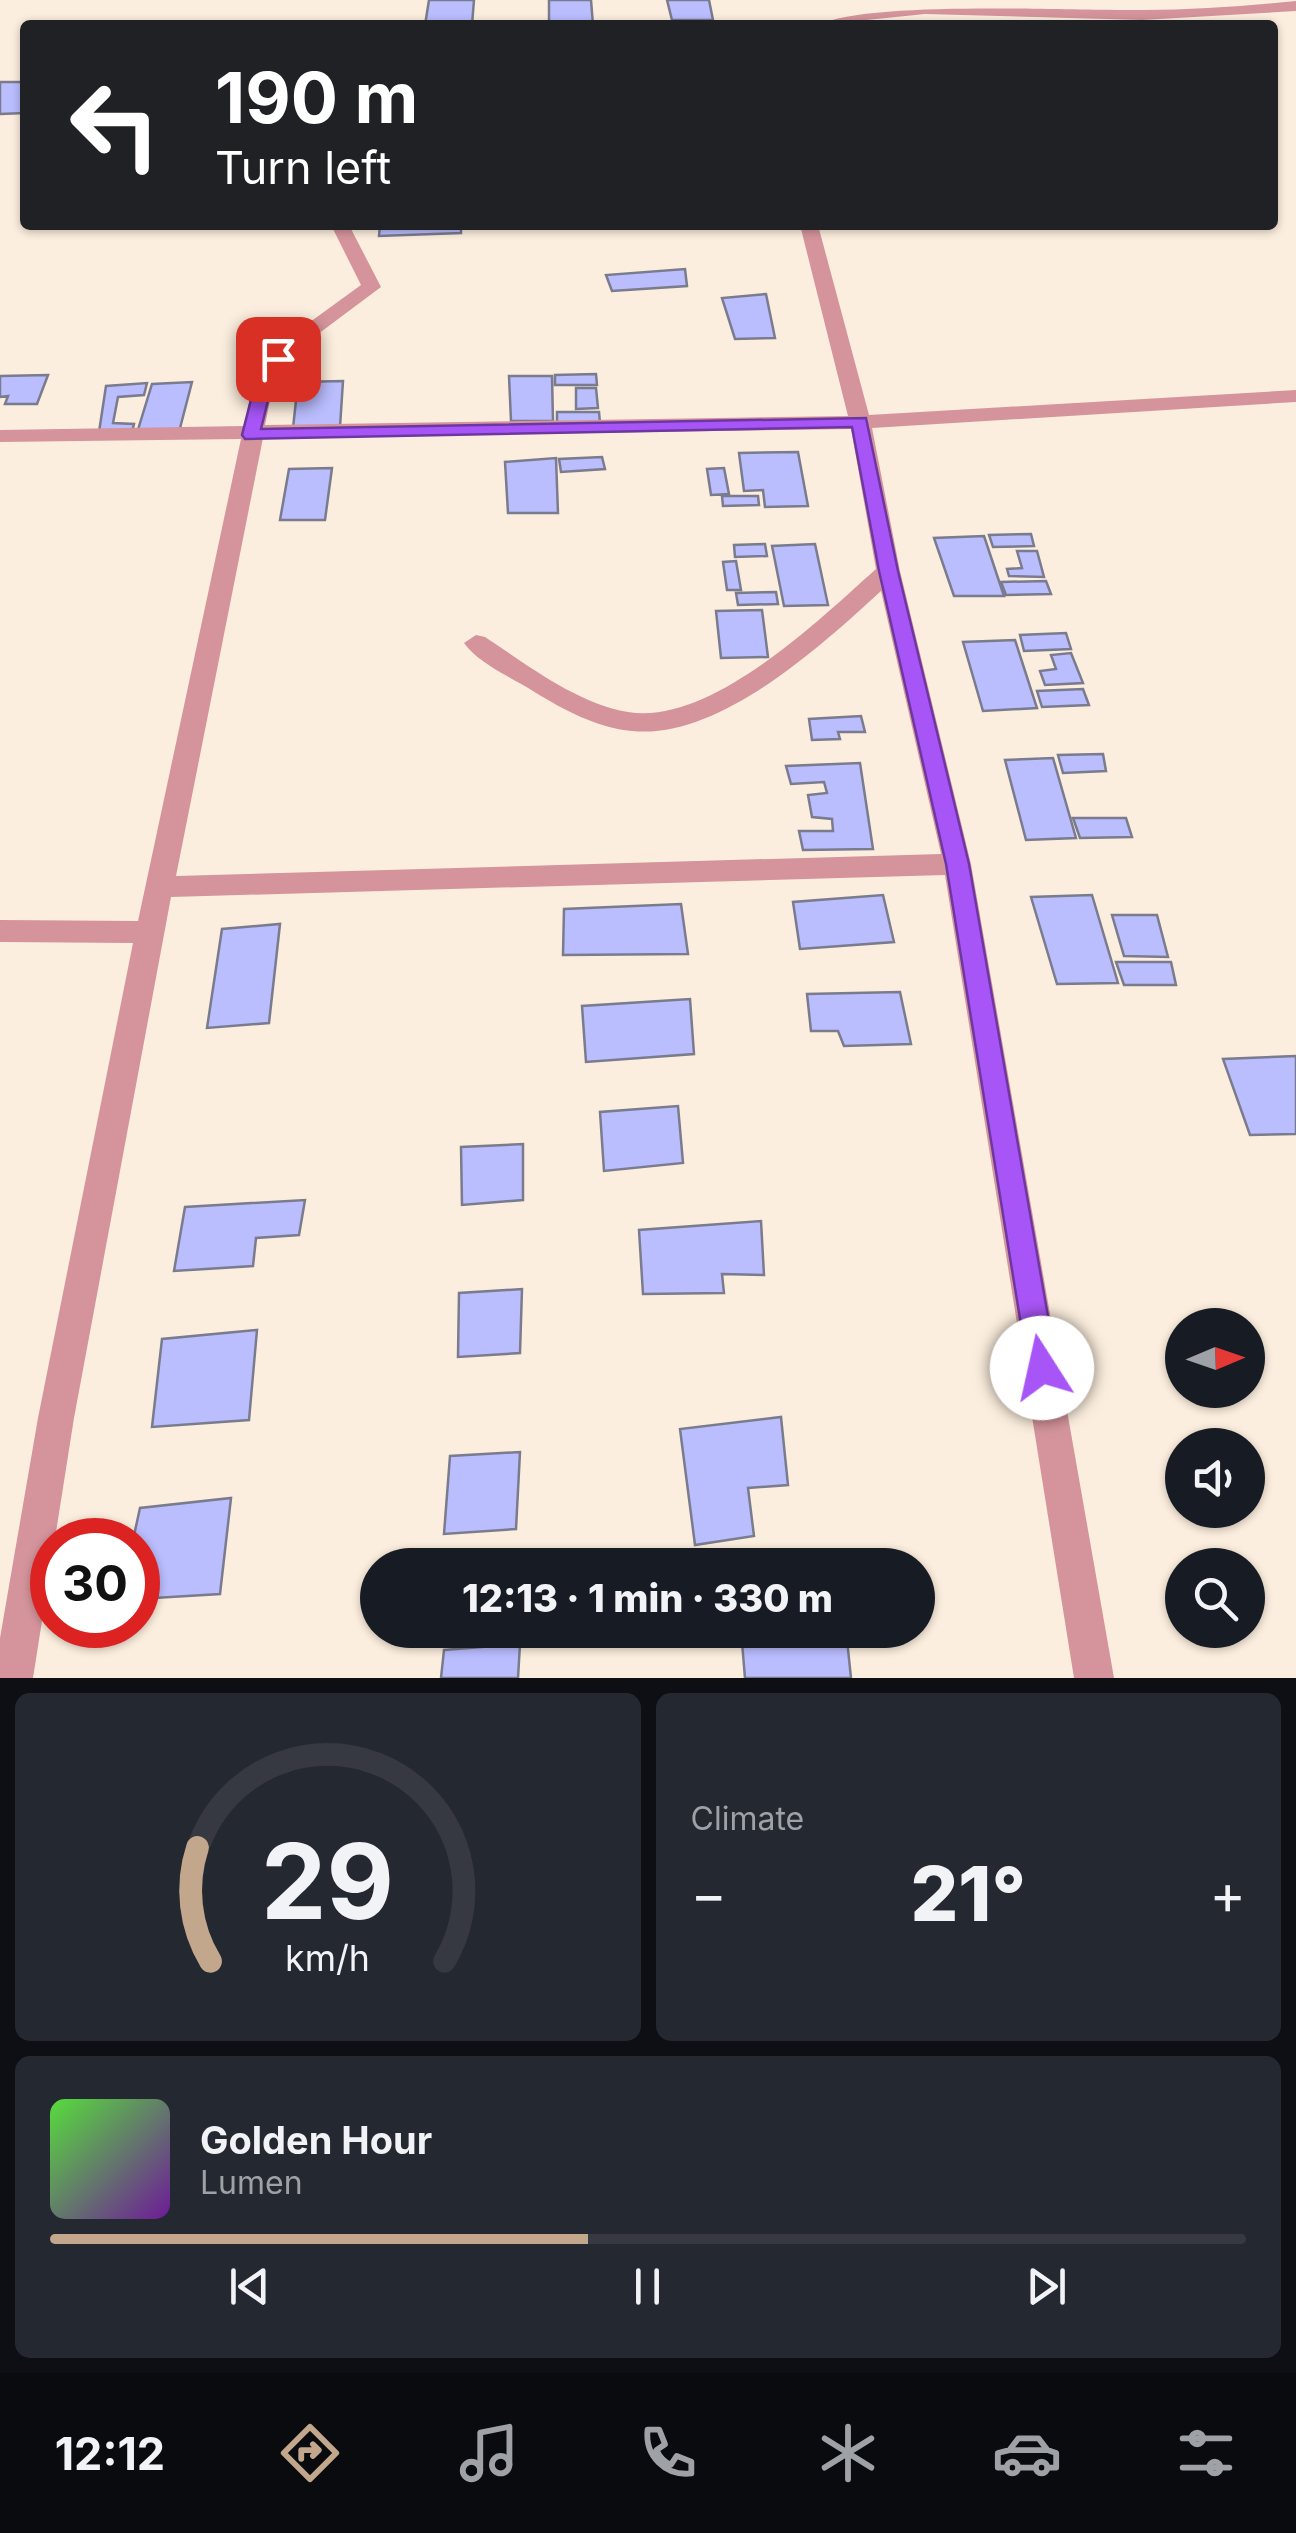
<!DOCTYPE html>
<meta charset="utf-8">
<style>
:root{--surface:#171b24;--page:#242831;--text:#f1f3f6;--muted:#9ea1a6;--line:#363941;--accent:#c2a78d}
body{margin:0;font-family:Inter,sans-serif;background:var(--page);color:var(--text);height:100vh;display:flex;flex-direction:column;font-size:38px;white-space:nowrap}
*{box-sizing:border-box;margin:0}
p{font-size:32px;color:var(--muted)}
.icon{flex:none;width:55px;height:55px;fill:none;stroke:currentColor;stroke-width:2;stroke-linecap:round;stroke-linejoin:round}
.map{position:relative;height:1678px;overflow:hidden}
.sheet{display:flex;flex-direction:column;gap:15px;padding:15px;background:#0d0f14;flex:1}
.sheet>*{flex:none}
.banner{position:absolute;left:20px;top:20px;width:1258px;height:210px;border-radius:10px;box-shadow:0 2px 8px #0004;background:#202124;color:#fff;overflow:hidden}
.needle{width:65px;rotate:88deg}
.controls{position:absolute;left:1165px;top:1308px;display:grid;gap:20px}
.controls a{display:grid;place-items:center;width:100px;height:100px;border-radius:50%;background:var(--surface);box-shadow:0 2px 8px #0004;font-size:50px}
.speed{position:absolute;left:30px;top:1518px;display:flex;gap:20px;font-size:50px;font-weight:700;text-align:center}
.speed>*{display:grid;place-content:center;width:130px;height:130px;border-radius:50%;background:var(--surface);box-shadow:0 2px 8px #0004;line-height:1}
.speed .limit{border:15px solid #d22;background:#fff;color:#111}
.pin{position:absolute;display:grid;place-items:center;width:85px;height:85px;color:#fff;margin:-42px;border-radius:20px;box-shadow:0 5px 15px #0006}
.me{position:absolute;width:110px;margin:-55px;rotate:350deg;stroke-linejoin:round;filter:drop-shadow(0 0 8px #0008)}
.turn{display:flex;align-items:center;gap:35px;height:210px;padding:0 30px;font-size:45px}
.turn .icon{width:130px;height:130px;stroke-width:2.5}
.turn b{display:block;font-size:70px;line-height:85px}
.big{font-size:75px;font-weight:800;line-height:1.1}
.sheet .card{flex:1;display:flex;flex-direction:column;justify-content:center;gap:15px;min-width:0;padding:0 35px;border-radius:15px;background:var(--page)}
.sheet .dial{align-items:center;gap:0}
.dial svg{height:260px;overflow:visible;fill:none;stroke:var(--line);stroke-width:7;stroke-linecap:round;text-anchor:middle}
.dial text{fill:var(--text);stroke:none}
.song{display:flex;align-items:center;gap:30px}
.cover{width:120px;height:120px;border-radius:15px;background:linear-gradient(135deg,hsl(110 70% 55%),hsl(280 70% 35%))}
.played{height:10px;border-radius:5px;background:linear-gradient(90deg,var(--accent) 45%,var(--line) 45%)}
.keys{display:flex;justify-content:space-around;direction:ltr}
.heat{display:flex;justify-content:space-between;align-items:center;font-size:55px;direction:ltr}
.sheet .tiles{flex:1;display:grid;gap:15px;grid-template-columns:1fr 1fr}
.card:last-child{grid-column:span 2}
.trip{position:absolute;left:360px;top:1548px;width:575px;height:100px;border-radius:50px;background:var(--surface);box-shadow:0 2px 8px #0004;font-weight:800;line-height:100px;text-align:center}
.menu{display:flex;height:160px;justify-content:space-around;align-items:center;background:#090b0e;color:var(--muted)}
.menu .icon{width:70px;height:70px}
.menu .on{color:var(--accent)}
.menu b{font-size:45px;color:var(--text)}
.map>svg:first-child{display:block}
.building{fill:#babdfe;stroke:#7a7b8d;stroke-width:2.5}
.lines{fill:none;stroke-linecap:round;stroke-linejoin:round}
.minor{fill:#d5949b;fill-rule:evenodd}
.route{fill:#a855f7;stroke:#6d37a1;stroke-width:2.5}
</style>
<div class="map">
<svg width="1296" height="1678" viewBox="0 0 1296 1678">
<rect width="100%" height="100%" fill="#fceede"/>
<path class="building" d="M 429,0 L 474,0 L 472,25 L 425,25 Z
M 549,0 L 591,0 L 593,25 L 549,25 Z
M 667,0 L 709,0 L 713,20 L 672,20 Z
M 0,82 L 25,82 L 25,113 L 0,114 Z
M 380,225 L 461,225 L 461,233 L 379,236 Z
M 685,269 L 687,286 L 612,291 L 606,275 Z
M 766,294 L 775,338 L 735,339 L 722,298 Z
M 596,374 L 597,385 L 555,385 L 555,375 Z
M 48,375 L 37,404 L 5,404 L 8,396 L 0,397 L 0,376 Z
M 509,376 L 552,376 L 553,421 L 511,421 Z
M 343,381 L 340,427 L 293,428 L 298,382 Z
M 192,382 L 179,432 L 137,433 L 152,384 Z
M 147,383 L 144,395 L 118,397 L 113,423 L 134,424 L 132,432 L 99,432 L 106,386 Z
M 576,388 L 596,388 L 598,408 L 576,409 Z
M 557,412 L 599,412 L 600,423 L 557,424 Z
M 798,452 L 808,506 L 765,507 L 763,490 L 744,491 L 739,453 Z
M 602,457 L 605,469 L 561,472 L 559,459 Z
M 556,458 L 558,513 L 508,513 L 505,462 Z
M 332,468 L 325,520 L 280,520 L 289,469 Z
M 724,468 L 729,494 L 711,495 L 707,469 Z
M 722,496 L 758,496 L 759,505 L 723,506 Z
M 1031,534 L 1034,546 L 993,547 L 989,535 Z
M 984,536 L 1004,596 L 954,596 L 934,538 Z
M 765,544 L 767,556 L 735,557 L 734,545 Z
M 815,544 L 828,605 L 784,606 L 772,546 Z
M 1017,551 L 1037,551 L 1044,577 L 1009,576 L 1007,569 L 1022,568 Z
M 736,561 L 741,590 L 727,590 L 723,562 Z
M 1046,581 L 1051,594 L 1006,595 L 1001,582 Z
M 776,592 L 778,604 L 738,605 L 736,593 Z
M 762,610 L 768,657 L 721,658 L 716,611 Z
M 1066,633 L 1071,649 L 1024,651 L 1020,635 Z
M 1015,640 L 1037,708 L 983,711 L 963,642 Z
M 1071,653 L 1083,683 L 1045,685 L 1040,671 L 1056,669 L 1051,655 Z
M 1083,689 L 1089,705 L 1042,707 L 1037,691 Z
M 861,716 L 865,732 L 838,732 L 840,739 L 812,740 L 809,719 Z
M 1103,754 L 1106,771 L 1063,773 L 1058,755 Z
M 1053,758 L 1076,838 L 1026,840 L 1005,760 Z
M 860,763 L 873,849 L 803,850 L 799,831 L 833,831 L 832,819 L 812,817 L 808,795 L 827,793 L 824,782 L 791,784 L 786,766 Z
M 1073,818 L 1126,818 L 1132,837 L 1080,838 Z
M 883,895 L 894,942 L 800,949 L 793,902 Z
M 1092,895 L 1118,983 L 1057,984 L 1031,897 Z
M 681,904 L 688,954 L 563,955 L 564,909 Z
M 1112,915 L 1157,915 L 1168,957 L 1124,956 Z
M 280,924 L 269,1023 L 207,1028 L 222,929 Z
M 1116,962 L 1171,962 L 1176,985 L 1124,985 Z
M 900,992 L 911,1044 L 844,1046 L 838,1031 L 811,1031 L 807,994 Z
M 690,999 L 694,1054 L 586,1062 L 582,1006 Z
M 1296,1056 L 1296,1134 L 1250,1135 L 1223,1059 Z
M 678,1106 L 683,1163 L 604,1171 L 600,1112 Z
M 523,1144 L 523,1200 L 462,1205 L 461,1147 Z
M 305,1200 L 299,1235 L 256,1238 L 253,1266 L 174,1271 L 185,1207 Z
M 761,1221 L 764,1275 L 722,1274 L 724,1293 L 643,1294 L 639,1230 Z
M 522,1289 L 520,1353 L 458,1357 L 459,1293 Z
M 257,1330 L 249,1420 L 152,1427 L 162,1339 Z
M 781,1417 L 788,1485 L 748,1488 L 754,1536 L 695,1545 L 680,1429 Z
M 520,1452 L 516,1529 L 444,1534 L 450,1456 Z
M 231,1498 L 220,1594 L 138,1599 L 138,1540 L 133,1540 L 140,1508 Z
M 741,1630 L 846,1630 L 851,1678 L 745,1678 Z
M 520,1644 L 518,1678 L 441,1678 L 444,1650 Z"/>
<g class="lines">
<path class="minor" d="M 1296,1 L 1296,11 L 1142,20 L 925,14 L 818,25 C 869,0 1074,11 1143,10 C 1194,10 1245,6 1296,1 Z
M 331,225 L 349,225 L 381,287 L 302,346 L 274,381 L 265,425 L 848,416 L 800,225 L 818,225 L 869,415 L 1296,390 L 1296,402 L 872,428 L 900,571 L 971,864 L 1114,1678 L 1074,1678 L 945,875 L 171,897 L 74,1418 L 33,1678 L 0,1678 L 0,1638 L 38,1418 L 133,943 L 0,942 L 0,920 L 138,921 L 241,439 L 0,442 L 0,430 L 244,426 L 254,380 L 288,338 L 361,285 ZM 851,429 L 876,569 C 819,620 710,726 628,712 C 576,703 528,665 485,637 L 476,635 L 464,643 C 478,663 512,678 533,691 C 562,709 597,728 632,731 C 719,740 821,646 881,591 L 941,854 L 176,876 L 263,438 Z"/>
</g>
<path class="route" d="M 278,354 L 286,359 L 273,380 L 261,429 L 866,418 L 898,571 L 969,864 L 1057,1368 L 1053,1378 L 1042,1382 L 1032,1378 L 1028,1368 L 946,864 L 879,571 L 852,427 L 245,439 L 242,435 L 256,380 L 272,355 Z"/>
</svg>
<div class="controls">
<a><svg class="needle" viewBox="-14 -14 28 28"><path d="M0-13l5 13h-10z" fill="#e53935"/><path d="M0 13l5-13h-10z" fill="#9ea1a6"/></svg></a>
<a><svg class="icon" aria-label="sound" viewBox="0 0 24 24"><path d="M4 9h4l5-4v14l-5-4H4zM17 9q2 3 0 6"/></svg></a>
<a><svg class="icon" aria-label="search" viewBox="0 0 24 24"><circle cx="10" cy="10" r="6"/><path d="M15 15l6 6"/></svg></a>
</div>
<div class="speed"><div class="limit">30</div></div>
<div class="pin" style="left:278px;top:359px;background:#d93025"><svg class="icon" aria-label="arrive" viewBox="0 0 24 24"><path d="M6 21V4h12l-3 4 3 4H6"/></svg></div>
<svg class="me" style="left:1042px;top:1368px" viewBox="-20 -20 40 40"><circle r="19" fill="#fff"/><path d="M0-13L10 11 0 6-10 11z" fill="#a855f7"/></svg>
<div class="trip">12:13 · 1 min · 330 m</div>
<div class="banner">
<div class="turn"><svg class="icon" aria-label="left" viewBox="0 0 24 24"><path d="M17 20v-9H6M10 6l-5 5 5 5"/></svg><div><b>190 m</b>Turn left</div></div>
</div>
</div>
<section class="sheet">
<div class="tiles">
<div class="card dial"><svg viewBox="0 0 100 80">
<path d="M14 69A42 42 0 1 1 86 69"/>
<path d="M14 69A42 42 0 0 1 10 34" stroke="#c2a78d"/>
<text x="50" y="56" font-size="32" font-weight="700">29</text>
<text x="50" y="72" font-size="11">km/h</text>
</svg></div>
<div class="card"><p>Climate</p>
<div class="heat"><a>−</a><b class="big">21°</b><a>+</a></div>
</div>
<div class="card">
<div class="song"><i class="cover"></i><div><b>Golden Hour</b><p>Lumen</p></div></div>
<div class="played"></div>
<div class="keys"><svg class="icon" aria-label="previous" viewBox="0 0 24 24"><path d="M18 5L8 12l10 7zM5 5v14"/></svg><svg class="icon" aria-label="pause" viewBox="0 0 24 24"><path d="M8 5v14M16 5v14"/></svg><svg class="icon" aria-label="next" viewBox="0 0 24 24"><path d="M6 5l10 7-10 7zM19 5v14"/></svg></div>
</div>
</div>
</section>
<nav class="menu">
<b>12:12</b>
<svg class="icon on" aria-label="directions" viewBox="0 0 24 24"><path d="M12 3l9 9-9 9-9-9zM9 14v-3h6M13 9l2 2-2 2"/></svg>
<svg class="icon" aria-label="music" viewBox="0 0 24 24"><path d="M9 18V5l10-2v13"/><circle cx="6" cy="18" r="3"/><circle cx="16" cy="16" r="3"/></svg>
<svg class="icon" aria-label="phone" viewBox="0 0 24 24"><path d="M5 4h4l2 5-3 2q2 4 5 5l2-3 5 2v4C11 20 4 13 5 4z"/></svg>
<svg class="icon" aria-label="climate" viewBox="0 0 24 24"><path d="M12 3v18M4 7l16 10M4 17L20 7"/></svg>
<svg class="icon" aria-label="car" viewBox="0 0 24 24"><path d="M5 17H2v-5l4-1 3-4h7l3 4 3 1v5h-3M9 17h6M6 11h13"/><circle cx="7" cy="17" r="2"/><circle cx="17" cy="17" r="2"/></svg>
<svg class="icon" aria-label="filters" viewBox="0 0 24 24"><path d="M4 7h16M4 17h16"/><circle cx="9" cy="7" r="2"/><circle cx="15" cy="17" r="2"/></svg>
</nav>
